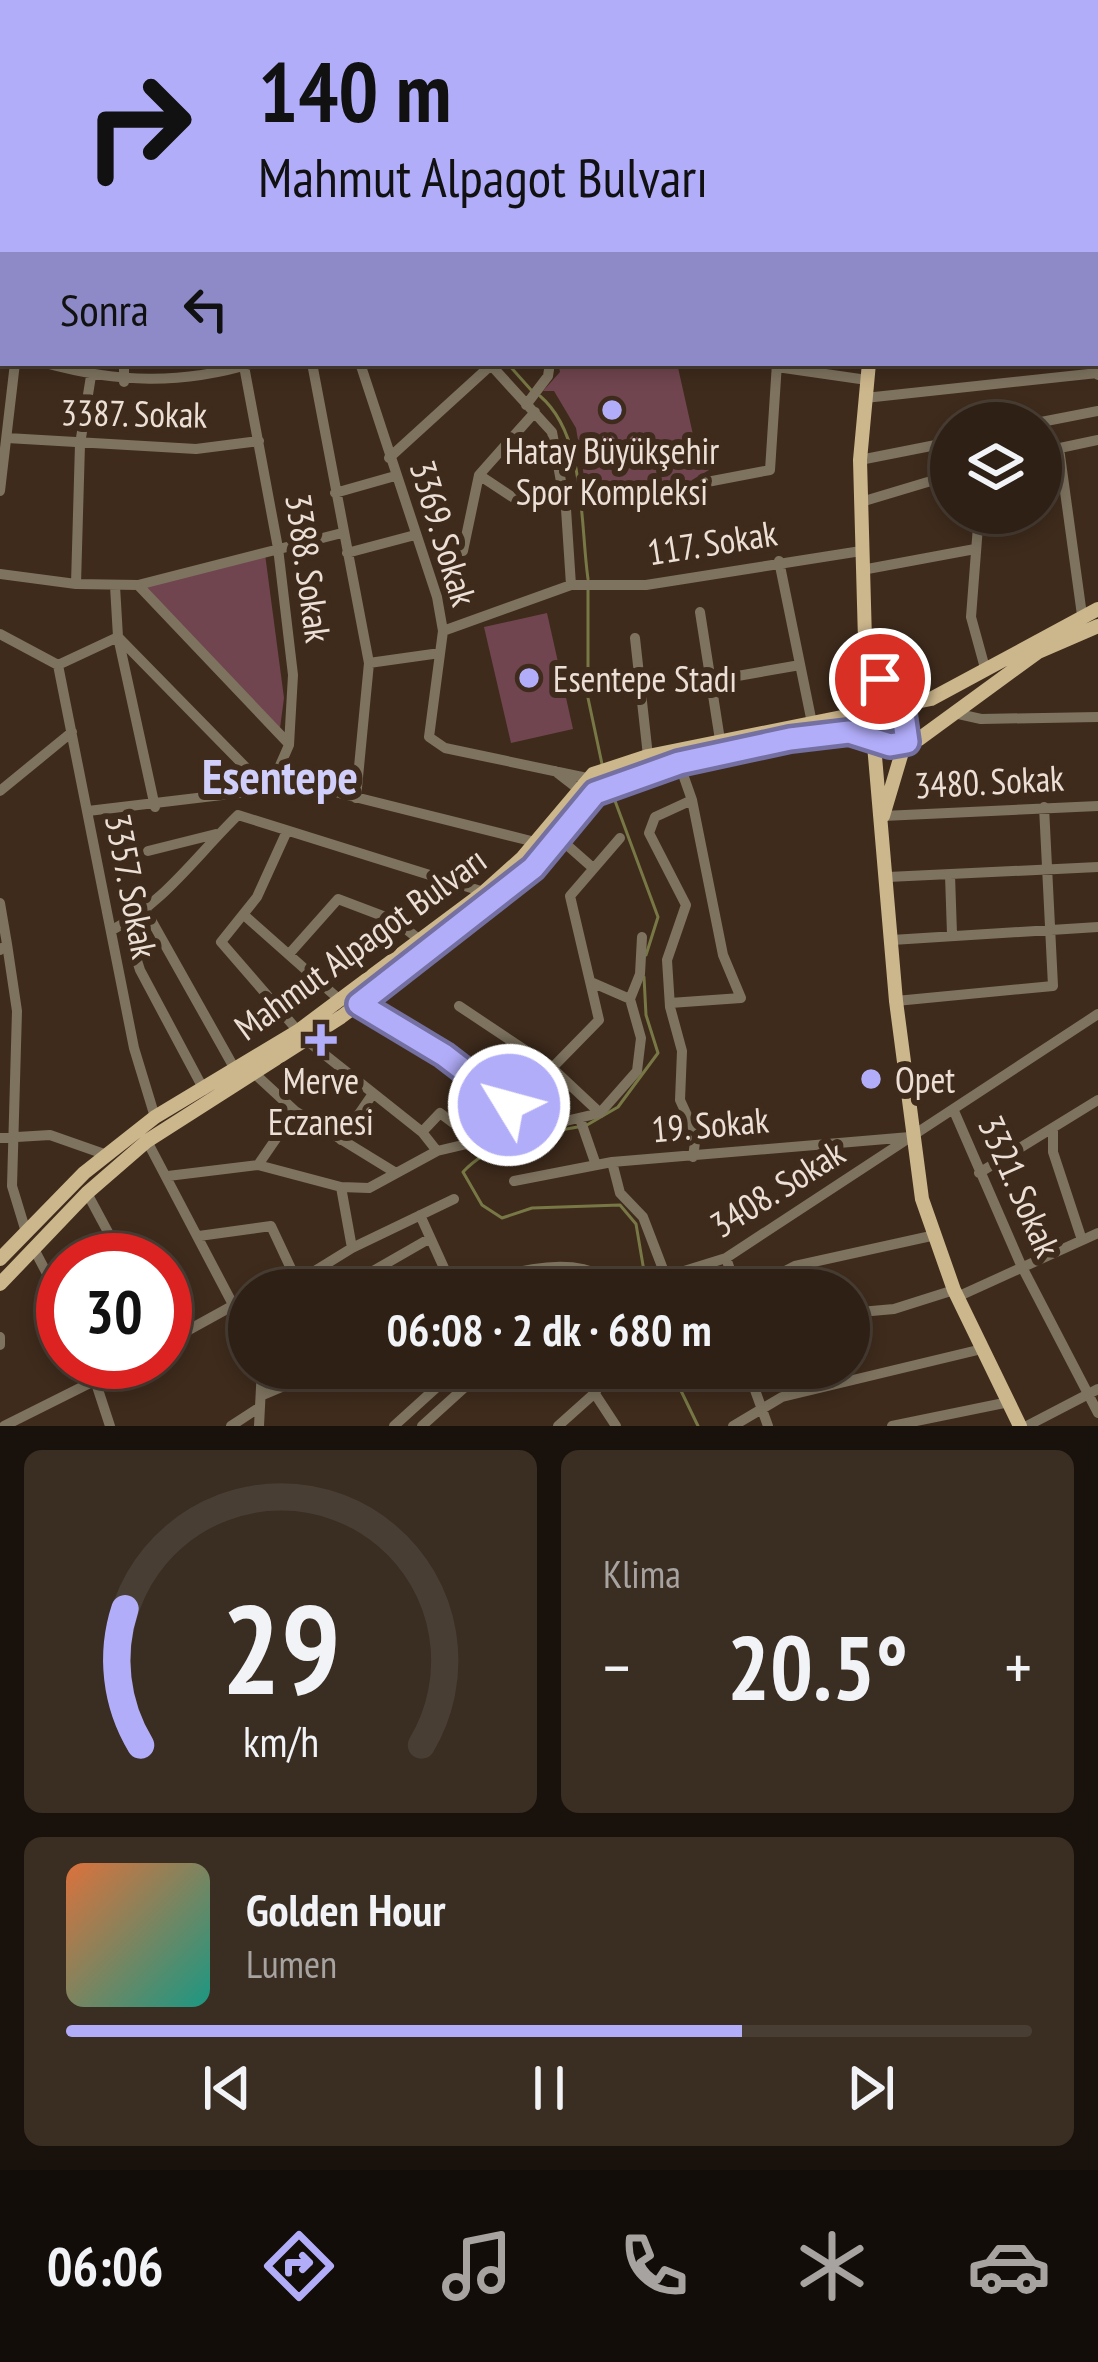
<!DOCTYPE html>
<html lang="tr">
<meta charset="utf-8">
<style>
:root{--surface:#2e2015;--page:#3a2d22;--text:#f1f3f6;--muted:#a7a3a0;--line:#493e34;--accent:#b2adf9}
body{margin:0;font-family:"PT Sans Narrow",sans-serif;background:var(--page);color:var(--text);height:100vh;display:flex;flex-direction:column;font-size:45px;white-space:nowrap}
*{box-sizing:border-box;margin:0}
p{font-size:39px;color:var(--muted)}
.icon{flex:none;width:66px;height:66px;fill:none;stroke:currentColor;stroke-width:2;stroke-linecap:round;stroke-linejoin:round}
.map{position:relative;height:1426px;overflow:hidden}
.side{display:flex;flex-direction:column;gap:24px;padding:24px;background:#19120c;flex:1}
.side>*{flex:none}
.guide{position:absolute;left:0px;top:0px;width:1098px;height:366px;box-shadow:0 6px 18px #0003,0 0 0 3px var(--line);background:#b2adf9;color:#111;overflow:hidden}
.buttons{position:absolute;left:930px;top:402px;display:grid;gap:24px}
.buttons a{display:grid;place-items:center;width:132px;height:132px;border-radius:50%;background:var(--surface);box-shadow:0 6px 18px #0003,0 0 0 3px var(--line);font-size:60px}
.speed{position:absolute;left:36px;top:1233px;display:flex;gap:24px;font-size:60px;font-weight:700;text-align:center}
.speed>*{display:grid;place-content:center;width:156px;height:156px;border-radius:50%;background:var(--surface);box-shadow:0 6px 18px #0003,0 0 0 3px var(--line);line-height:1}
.speed .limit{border:18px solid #d22;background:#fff;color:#111}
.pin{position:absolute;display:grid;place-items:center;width:102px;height:102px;color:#fff;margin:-51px;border:6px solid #fff;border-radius:50%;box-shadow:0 3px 12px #0007}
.me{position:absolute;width:132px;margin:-66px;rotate:307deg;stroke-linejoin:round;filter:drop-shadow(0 0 9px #0008)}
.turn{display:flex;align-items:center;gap:42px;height:252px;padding:0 60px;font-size:54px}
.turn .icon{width:156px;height:156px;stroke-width:2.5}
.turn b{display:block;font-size:84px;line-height:102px}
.then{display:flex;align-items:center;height:114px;padding:0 60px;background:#0003;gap:24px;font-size:45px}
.big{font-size:90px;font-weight:800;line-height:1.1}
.side .tile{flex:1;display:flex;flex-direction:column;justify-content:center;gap:18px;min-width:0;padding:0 42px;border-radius:18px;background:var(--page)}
.side .dial{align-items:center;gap:0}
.dial svg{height:312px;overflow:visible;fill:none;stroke:var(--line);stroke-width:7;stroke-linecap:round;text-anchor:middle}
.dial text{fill:var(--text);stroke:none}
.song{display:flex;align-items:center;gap:36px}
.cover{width:144px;height:144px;border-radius:18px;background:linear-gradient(135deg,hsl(20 70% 55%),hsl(170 70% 35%))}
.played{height:12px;border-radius:6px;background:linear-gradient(90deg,var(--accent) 70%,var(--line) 70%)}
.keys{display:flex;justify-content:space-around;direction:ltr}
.heat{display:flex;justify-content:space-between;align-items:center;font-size:66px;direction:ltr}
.side .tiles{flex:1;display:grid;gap:24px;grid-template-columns:1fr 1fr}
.tile:last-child{grid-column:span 2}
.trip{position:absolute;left:228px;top:1269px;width:642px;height:120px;border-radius:60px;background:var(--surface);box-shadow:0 6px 18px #0003,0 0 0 3px var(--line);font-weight:800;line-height:120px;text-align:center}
.dock{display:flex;height:192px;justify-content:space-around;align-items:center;background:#120d08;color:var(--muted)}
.dock .icon{width:84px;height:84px}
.dock .on{color:var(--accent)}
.dock b{font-size:54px;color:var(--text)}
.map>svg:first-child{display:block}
.green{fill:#70454f}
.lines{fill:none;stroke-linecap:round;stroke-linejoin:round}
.stream{stroke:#777845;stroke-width:3}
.minor{stroke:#7e735f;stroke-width:10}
.major{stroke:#ccb68c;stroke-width:14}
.route-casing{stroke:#7470a2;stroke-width:30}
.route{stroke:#b2adf9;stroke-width:21}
.poi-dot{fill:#b2adf9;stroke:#3e2b1c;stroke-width:4.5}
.labels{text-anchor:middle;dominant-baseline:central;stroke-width:12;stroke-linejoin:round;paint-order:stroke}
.street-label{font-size:36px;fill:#ecdfd6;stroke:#3e2b1c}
.poi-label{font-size:36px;fill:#ecdfd6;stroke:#3e2b1c}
.district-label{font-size:48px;font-weight:bold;fill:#d0cefa;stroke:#3e2b1c}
</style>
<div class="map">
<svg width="1098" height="1426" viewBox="0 0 1098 1426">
<rect width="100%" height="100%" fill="#3e2b1c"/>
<path class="green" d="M 558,363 L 677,363 L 696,448 L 709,470 L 692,480 L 694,488 L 589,507 L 576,428 L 554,391 L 543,391 L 560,372 Z
M 265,554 L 284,698 L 280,728 L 145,587 Z
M 547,613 L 573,729 L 511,743 L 484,627 Z"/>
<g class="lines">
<path class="stream" d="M 265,0 L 267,3
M 507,363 L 532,391
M 540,396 C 586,435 580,523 588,579
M 588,589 L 588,698 L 602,764
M 611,790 L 658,917 L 646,955
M 587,1125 L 618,1107 L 658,1053 L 646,1015 L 644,977
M 578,1127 C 538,1134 492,1141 463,1172 L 482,1205 L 502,1218 L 532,1208 L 620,1205 L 636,1224 L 645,1277
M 670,1368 L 698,1426"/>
<path class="minor" d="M 70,0 L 71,3
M 230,0 L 233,3
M 280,0 L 281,3
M 1038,0 L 1038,3
M 409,3 L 410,0
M 510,3 L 511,0
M 578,3 L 580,0
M 644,3 L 645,0
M 732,3 L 734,0
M 807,3 L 809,0
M 1095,23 L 1098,23
M 0,42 L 3,41
M 0,84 L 3,84
M 1095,100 L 1098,100
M 1095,132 L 1098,132
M 1095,169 L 1098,169
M 0,204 L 3,204
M 1095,241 L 1098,375
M 0,352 L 3,352
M 45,363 C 118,383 181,385 254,363
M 124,363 L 124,382
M 312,363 L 369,663 L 356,798
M 360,363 L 437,597 L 443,631 L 429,737 L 445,748 L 587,778
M 489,363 L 552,432 L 566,509 L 571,585
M 777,367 L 867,380
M 865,398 L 1098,373
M 526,405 L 548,376 L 550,363
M 1036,423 L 1098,411
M 7,438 L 196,449 L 259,441
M 1059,448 L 1082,615
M 1041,452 L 1098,440
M 389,458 L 490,366
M 860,460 L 951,442
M 479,475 L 523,504 L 564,494
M 693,490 L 707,482 L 770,470 L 777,363
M 0,491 L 15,363
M 335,493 L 395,476
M 861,502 L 951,475
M 979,513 L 971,617 L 985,668
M 463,551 L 479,475 L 535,412
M 347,553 L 415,535
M 779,561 L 812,723
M 862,570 L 975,549
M 0,574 L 76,584 L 138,585 L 342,533
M 76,584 L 80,444 L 91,376
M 138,585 L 289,744
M 115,586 L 118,637 L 155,807
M 700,612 L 720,740
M 443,631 L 571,585 L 646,585 L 861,551
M 0,634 L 58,665 L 118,637 L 264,786
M 635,638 L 648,756
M 369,663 L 440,653
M 58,665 L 134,1048 L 155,1117
M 709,681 L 800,665
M 954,713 L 981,719 L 1098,717
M 679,763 L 692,800 L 655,817 L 649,833 L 686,905 L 667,960 L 670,1007 L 682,1051 L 680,1100 L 696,1135 L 693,1157
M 555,771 L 577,788
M 275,777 L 535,842
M 0,791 L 72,732
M 88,811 L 256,791 L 275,777 L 289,745 L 293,675 L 278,548 L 244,366
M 883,816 L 1098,806
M 287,831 L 257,897 L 221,942 L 298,1031
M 559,838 L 593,868
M 148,851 L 216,834
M 950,875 L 952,934
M 888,877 L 1098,867
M 0,903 L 7,944
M 146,911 L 236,1071
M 244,915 L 341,1001
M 125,923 L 140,970 L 204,1090
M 112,930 C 164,903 196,856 238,815 L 484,892
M 892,940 L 1098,927
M 0,950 L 7,944 L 17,1011 L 12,1186 L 26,1232
M 290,953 L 338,899 L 396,921 L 421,941
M 591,982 L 630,999
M 896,1001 L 1053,986 L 1044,807
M 670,1003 L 741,998 L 723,955 L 692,800
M 359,1004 L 444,1055 L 542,1130
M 459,1006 L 552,1068 L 600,1113
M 305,1039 L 422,1132 L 437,1151
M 552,1068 L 599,1020 L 570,896 L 620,838
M 255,1074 L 295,1111 L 396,1173
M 954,1111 L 1021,1265 L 1098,1413
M 580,1119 L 596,1165
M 1053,1128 L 1053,1152 L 1082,1240
M 422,1132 L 440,1113 L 477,1141
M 0,1138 L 50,1135 L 107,1155
M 341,1140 L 372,1095
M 147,1141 L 249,1335
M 612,1162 L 620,1193 L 643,1217 L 666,1277
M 258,1165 L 295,1111
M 979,1173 L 1098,1100
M 168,1176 L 258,1165 L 341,1187 L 369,1188 L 437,1151 L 600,1113 L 637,1071 L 641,1038 L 630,999 L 640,974 L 642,937
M 514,1181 L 612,1162 L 910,1137
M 341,1187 L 352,1248
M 87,1193 L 123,1260
M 420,1215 L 454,1290
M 199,1236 L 271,1226 L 301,1290
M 34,1249 L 63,1304
M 726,1258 L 737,1290
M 284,1290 L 352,1248 L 454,1199
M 340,1290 L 427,1240
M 464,1290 C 501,1274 564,1255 602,1276
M 623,1290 L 726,1258 L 1098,1014
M 748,1290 L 795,1266 L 931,1236
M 957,1297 L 1098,1233
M 849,1313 L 894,1309 L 954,1290
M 0,1337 L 0,1345
M 165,1343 L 234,1305
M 89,1362 L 110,1426
M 578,1368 L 616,1426
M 747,1368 L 768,1426
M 263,1395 L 327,1368
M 4,1426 L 132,1362
M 231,1426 L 260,1407
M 259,1426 L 262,1368
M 394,1426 L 458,1368
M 422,1426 L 486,1368
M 558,1426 L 596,1392
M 733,1426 L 782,1397 L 982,1349
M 892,1426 L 1009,1402
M 1027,1426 L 1098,1389"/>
<path class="major" d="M 888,0 L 889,3
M 869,363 L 860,460 L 865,640 L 908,732 L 883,816
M 865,640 L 896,1001 L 922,1199 L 954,1290 L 1020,1426
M 0,1259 L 84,1173 L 155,1117 L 298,1031 L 484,892 L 522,858 L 593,774 L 648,756 L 931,699 L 1098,609
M 0,1284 L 87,1193 L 147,1141 L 341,1017 L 506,893 L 595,793 L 628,778 L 762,743 L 849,732 L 890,745 L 919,739 L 1038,652 L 1098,626"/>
</g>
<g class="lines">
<g class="route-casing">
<path id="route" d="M 509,1105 L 444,1055 L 359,1004 L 533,868 L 595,793 L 679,763 L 790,739 L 849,732 L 890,745 L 907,742 L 903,714 L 880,679"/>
</g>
<use href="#route" class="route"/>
</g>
<g class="poi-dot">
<circle cx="612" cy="410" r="12"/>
<circle cx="529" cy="678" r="12"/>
<path d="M315 1022h12v12h12v12h-12v12h-12v-12h-12v-12h12z"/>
<circle cx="871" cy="1079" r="12"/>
</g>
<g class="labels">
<g class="street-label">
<text transform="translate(134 413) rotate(1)">3387. Sokak</text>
<text transform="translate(444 533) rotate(73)">3369. Sokak</text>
<text transform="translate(712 542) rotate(-9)">117. Sokak</text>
<text transform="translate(309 568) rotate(82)">3388. Sokak</text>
<text transform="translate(989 781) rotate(-3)">3480. Sokak</text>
<text transform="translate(132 886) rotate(79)">3357. Sokak</text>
<text transform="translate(360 943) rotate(-36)">Mahmut Alpagot Bulvarı</text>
<text transform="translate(710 1124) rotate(-5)">19. Sokak</text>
<text transform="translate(1020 1186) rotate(66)">3321. Sokak</text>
<text transform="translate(777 1188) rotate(-32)">3408. Sokak</text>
</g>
<g class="poi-label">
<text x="612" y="450">Hatay Büyükşehir<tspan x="612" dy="41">Spor Kompleksi</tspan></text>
<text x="553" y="678" text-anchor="start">Esentepe Stadı</text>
<text x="895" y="1079" text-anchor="start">Opet</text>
<text x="321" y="1080">Merve<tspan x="321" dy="41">Eczanesi</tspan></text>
</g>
<g class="district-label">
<text x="280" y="776">Esentepe</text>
</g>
</g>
</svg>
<div class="buttons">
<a><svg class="icon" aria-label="layers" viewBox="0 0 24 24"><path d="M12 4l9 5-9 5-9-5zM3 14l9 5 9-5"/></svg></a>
</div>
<div class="speed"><div class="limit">30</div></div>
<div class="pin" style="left:880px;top:679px;background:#d93025"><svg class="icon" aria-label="arrive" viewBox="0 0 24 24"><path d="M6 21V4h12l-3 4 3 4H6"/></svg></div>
<svg class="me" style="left:509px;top:1105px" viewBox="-20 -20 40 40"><circle r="17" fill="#b2adf9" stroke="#fff" stroke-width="3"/><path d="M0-11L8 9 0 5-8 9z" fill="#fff"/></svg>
<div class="trip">06:08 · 2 dk · 680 m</div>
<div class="guide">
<div class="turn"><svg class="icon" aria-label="right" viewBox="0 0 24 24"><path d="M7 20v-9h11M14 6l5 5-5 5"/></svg><div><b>140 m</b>Mahmut Alpagot Bulvarı</div></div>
<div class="then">Sonra<svg class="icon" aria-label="left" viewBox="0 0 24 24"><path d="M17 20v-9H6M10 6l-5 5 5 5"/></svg></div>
</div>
</div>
<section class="side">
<div class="tiles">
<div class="tile dial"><svg viewBox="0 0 100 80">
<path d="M14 69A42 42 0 1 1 86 69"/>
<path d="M14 69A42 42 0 0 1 10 34" stroke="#b2adf9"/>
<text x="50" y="56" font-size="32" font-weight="700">29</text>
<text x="50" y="72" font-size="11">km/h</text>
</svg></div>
<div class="tile"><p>Klima</p>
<div class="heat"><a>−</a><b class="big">20.5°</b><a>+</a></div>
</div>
<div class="tile">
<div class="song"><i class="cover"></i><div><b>Golden Hour</b><p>Lumen</p></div></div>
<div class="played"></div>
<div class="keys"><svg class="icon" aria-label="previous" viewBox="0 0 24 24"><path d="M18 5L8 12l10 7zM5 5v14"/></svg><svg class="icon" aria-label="pause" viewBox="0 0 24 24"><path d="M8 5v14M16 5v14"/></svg><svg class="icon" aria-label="next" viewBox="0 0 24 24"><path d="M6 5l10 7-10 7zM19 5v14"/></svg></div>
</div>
</div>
</section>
<nav class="dock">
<b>06:06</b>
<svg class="icon on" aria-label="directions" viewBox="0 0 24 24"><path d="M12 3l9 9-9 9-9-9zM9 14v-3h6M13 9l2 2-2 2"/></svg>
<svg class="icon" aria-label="music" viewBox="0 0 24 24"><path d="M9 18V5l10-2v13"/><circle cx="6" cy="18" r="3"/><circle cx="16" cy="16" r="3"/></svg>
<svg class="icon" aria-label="phone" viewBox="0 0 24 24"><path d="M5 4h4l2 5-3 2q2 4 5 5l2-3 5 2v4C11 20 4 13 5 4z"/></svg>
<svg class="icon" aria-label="climate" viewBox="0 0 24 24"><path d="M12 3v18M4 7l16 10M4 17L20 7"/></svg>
<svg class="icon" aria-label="car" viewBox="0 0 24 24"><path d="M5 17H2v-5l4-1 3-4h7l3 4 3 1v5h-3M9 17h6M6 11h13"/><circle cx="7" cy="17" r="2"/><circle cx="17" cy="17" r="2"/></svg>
</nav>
